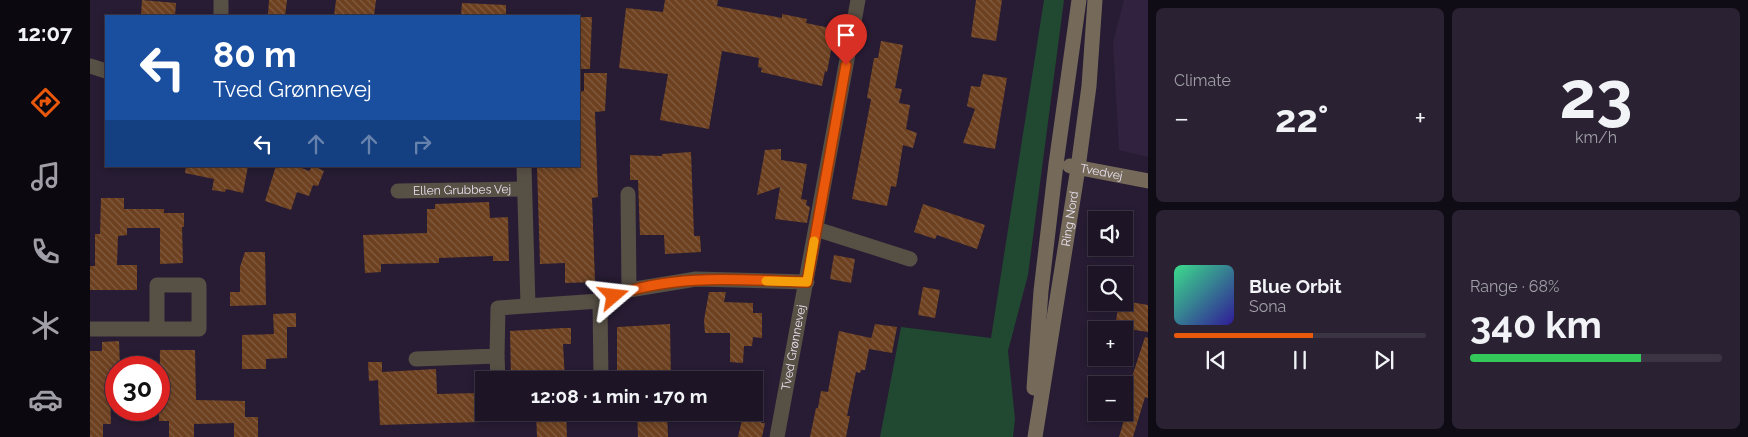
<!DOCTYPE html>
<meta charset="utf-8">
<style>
:root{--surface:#1d1526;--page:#2a2232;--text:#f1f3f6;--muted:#a09fa7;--line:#3b3443;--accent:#ea580c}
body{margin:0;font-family:Raleway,sans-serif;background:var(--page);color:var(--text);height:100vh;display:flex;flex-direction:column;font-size:19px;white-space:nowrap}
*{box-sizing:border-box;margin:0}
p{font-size:16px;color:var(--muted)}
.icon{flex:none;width:28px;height:28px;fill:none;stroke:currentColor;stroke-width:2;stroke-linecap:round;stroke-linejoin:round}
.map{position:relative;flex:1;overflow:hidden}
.panel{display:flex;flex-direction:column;gap:8px;padding:8px;background:#100c15;width:600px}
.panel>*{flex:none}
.guide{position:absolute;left:15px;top:15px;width:475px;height:152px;border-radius:0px;box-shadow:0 2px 8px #0003,0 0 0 1px var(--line);background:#1a4fa0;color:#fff;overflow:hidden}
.buttons{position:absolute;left:998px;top:211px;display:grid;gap:10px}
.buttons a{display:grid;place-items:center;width:45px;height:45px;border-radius:0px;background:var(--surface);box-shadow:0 2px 8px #0003,0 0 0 1px var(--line);font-size:25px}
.speed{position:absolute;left:15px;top:356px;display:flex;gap:10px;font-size:25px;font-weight:700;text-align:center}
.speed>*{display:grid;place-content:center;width:65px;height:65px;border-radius:50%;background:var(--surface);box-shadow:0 2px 8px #0003,0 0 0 1px var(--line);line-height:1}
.speed .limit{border:8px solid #d22;background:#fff;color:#111}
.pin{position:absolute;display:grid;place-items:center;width:42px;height:42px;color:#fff;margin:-51px -21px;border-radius:50% 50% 50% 0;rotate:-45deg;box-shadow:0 0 5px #0007}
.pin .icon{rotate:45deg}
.me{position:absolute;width:55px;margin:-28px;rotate:73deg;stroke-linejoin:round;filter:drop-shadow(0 0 4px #0008)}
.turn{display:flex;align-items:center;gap:18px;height:105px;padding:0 25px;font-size:22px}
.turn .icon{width:65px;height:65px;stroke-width:2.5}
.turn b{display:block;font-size:35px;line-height:42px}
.lanes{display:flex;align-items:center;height:48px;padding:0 25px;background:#0003;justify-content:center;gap:25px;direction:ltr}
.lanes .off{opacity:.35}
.big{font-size:38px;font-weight:700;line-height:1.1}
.panel .widget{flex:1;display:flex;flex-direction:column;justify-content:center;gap:8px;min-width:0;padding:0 18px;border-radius:8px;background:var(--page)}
.panel .dial{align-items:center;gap:0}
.dial b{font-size:65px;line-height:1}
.song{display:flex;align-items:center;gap:15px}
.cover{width:60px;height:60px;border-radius:8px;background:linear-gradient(135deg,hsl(150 70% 55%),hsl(250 70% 35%))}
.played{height:5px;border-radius:2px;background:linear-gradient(90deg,var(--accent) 55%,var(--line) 55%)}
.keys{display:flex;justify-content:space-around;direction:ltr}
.heat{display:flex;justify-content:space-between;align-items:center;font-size:28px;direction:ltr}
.charge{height:8px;border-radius:4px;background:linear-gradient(90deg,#34c759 68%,var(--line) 0)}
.panel .tiles{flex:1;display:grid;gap:8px;grid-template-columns:repeat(2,1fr)}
.trip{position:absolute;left:385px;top:371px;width:288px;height:50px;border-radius:0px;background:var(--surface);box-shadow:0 2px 8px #0003,0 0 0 1px var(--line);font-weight:700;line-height:50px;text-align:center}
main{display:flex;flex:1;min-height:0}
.tab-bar{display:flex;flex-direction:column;width:90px;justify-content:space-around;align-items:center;background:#0c080f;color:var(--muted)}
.tab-bar .icon{width:35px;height:35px}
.tab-bar .active{color:var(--accent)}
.tab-bar b{font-size:22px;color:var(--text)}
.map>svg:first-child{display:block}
.built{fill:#312340}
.grass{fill:#214831}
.building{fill:url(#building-back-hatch)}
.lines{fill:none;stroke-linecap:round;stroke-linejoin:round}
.street{stroke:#575045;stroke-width:15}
.secondary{stroke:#756a59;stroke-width:15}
.route-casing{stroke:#983908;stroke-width:12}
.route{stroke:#ea580c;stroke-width:9}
.slow{stroke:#f59e0b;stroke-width:9}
.labels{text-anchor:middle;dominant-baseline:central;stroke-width:5;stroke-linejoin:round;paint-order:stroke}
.street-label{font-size:12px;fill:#eae3f3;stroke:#1d1328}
</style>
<main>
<nav class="tab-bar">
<b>12:07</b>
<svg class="icon active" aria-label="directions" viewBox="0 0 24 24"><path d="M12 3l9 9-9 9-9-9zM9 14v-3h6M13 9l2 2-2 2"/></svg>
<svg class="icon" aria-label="music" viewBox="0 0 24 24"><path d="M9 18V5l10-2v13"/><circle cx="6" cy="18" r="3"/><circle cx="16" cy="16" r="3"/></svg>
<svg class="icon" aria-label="phone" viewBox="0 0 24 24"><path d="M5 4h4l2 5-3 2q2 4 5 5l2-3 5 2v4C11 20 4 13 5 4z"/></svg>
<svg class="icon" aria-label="climate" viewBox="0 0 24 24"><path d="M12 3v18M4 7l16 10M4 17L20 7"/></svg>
<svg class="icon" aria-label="car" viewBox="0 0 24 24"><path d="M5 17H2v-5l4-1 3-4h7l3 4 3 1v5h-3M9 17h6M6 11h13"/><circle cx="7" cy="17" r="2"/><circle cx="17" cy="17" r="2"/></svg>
</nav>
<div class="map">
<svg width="1058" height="437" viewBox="0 0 1058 437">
<defs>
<pattern id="building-back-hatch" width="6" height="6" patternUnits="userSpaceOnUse" patternTransform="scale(1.25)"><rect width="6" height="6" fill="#6d4120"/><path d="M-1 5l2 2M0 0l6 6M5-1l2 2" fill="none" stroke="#825c41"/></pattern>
</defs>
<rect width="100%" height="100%" fill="#271c33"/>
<path class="built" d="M 1034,0 L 1058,0 L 1058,157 L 1029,150 L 1023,43 Z"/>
<path class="grass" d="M 954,0 L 974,0 L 938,275 L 918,351 L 925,419 L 923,437 L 790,437 L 811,327 L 901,338 Z"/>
<path class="building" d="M 52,0 L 86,3 L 85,16 L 51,16 Z
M 179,0 L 197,0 L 195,16 L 178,15 Z
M 246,0 L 286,0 L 284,16 L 244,16 Z
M 575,0 L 628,0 L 627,6 L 692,18 L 692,14 L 717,19 L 716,23 L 745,29 L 737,72 L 735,71 L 732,86 L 671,72 L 672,68 L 668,67 L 669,58 L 632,51 L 619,129 L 570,120 L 578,74 L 529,68 L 536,8 L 573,12 Z
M 886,0 L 912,0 L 906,41 L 881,37 Z
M 372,3 L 416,5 L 416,16 L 371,16 Z
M 489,17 L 502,17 L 500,69 L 489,69 Z
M 791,41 L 813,45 L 805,88 L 812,89 L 809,103 L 820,105 L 816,129 L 827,133 L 823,148 L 813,145 L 806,187 L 801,186 L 797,206 L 762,199 L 779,110 L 781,99 L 777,98 L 784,58 L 788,58 Z
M 494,73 L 517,73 L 515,111 L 505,112 L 508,197 L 502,198 L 505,282 L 475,283 L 475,263 L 450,264 L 447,166 L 489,166 L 489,92 L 494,91 Z
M 893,74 L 917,78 L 905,149 L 873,143 L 885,109 L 877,106 L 881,86 L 890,87 Z
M 691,149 L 691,160 L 717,164 L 711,199 L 717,200 L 716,205 L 720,207 L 717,223 L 685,219 L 690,187 L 667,195 L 675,150 Z
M 601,152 L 604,236 L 610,236 L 611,252 L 575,254 L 574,235 L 550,235 L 548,180 L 540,180 L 540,155 L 572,156 L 572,154 Z
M 96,166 L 158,166 L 153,193 L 136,189 L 135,192 L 122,190 L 124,179 L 95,173 Z
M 186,166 L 206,166 L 219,171 L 223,166 L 234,171 L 228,186 L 223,185 L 219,196 L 207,192 L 201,210 L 175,201 Z
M 11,198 L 34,198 L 34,209 L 74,209 L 74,213 L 94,213 L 94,227 L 92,227 L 93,263 L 70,264 L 70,228 L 37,228 L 37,235 L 28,236 L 27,265 L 47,265 L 47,290 L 0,290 L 0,266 L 5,266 L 5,234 L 10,234 Z
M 399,202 L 400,218 L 418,217 L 419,261 L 403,261 L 403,256 L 349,258 L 349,263 L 291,264 L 291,272 L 275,273 L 273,235 L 337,233 L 337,209 L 345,209 L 345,204 Z
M 833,204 L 895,225 L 887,249 L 847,235 L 845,239 L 824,232 Z
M 155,252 L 175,252 L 176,305 L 140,306 L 140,292 L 150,292 L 150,267 Z
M 744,255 L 765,259 L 761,283 L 740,279 Z
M 833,287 L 850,290 L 845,318 L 828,315 Z
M 619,292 L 636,292 L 634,302 L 663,303 L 663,313 L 672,313 L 672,338 L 663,337 L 662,346 L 654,346 L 653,363 L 640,362 L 640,333 L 615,333 L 614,320 Z
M 1034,301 L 1058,305 L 1058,332 L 1025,327 L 1029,302 Z
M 206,313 L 206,327 L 197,327 L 197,358 L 176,359 L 176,369 L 152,369 L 152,335 L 184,334 L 183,314 Z
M 580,324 L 581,380 L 527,380 L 527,327 Z
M 785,324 L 807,327 L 802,353 L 779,349 L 775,370 L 771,370 L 770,373 L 766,372 L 757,416 L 760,416 L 756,437 L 720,437 L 726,408 L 728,408 L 731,391 L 738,392 L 749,331 L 781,338 L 780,343 Z
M 473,328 L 481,328 L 481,344 L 473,344 L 475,380 L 421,380 L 420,331 Z
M 1055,337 L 1058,338 L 1058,398 L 1055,397 L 1043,437 L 1029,437 L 1042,393 L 1037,392 Z
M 29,341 L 30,368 L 26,368 L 26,387 L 20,387 L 21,424 L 13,424 L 13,437 L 0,437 L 0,351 L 12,351 L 12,342 Z
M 70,350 L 105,350 L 106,400 L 155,401 L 155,417 L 168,417 L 168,437 L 144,437 L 144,423 L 104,424 L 104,437 L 79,437 L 79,421 L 69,421 Z
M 278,362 L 292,362 L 292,372 L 346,369 L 347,394 L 389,393 L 390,422 L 290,425 L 288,380 L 279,381 Z
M 446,412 L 476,412 L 477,437 L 447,437 Z
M 547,412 L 577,412 L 578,437 L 548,437 Z
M 658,412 L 673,412 L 671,423 L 675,423 L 672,437 L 648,437 L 652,420 L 655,420 Z"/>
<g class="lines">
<g class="street">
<path d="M 131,16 L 131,2"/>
<path d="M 0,66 L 16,71"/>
<path d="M 434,166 L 438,305"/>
<path id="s1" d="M 308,191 L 434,189"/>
<path d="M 538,194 L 539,290"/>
<path d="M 726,229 L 820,259"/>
<path d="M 510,301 L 511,380"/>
<path d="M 0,329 L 109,329 L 109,285 L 67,285 L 67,329"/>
<path d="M 407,356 L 408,380"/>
<path d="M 326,359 L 407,356 L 408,308 L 510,301 L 539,290 L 606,279 L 717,282"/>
<path d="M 511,412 L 511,414"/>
<path id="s2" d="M 687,437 L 768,0"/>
</g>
<g class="secondary">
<path id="s3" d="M 980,166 L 1058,181"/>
<path d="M 944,388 L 951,291 L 966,164 L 989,0"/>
<path id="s4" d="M 945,437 L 988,168 L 999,86 L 1005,0"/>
</g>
</g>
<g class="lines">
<g class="route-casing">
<path id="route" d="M 524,296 C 584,273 654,280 717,282 L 756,65"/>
</g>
<use href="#route" class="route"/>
<path class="slow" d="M 676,281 L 717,282 L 724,241"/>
</g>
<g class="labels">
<g class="street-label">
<text stroke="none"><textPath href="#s3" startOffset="32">Tvedvej</textPath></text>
<text stroke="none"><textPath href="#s1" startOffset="64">Ellen Grubbes Vej</textPath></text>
<text stroke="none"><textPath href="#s4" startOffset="221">Ring Nord</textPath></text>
<text stroke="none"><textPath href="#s2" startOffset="91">Tved Grønnevej</textPath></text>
</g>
</g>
</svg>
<div class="buttons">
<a><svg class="icon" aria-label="sound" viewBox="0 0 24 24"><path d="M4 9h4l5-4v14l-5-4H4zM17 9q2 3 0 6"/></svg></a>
<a><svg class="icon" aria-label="search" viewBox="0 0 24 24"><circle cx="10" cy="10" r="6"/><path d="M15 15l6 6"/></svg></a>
<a>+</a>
<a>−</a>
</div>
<div class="speed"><div class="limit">30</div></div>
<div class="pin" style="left:756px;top:65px;background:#d93025"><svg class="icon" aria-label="arrive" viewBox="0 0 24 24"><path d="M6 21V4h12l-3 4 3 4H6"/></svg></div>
<svg class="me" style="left:524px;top:296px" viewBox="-20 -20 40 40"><path d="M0-17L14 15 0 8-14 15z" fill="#ea580c" stroke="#fff" stroke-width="4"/></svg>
<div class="trip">12:08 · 1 min · 170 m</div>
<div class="guide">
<div class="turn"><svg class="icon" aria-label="left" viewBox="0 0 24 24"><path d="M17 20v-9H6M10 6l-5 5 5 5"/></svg><div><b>80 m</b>Tved Grønnevej</div></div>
<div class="lanes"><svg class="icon" aria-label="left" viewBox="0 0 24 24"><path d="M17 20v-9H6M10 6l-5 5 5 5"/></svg><svg class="icon off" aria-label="ahead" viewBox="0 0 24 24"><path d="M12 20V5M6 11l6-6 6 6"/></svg><svg class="icon off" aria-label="ahead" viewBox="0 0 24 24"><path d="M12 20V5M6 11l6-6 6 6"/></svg><svg class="icon off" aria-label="right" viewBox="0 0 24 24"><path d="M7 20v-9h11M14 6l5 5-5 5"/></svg></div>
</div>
</div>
<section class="panel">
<div class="tiles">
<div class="widget"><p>Climate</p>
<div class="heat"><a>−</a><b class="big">22°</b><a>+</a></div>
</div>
<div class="widget dial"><b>23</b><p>km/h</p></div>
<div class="widget">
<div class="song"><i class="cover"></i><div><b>Blue Orbit</b><p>Sona</p></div></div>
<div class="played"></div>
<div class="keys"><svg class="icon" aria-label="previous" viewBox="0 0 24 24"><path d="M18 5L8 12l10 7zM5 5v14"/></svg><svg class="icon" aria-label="pause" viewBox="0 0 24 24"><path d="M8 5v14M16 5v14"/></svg><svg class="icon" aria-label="next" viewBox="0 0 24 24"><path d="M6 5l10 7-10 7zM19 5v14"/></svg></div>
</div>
<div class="widget"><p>Range · 68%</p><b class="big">340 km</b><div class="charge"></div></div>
</div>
</section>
</main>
